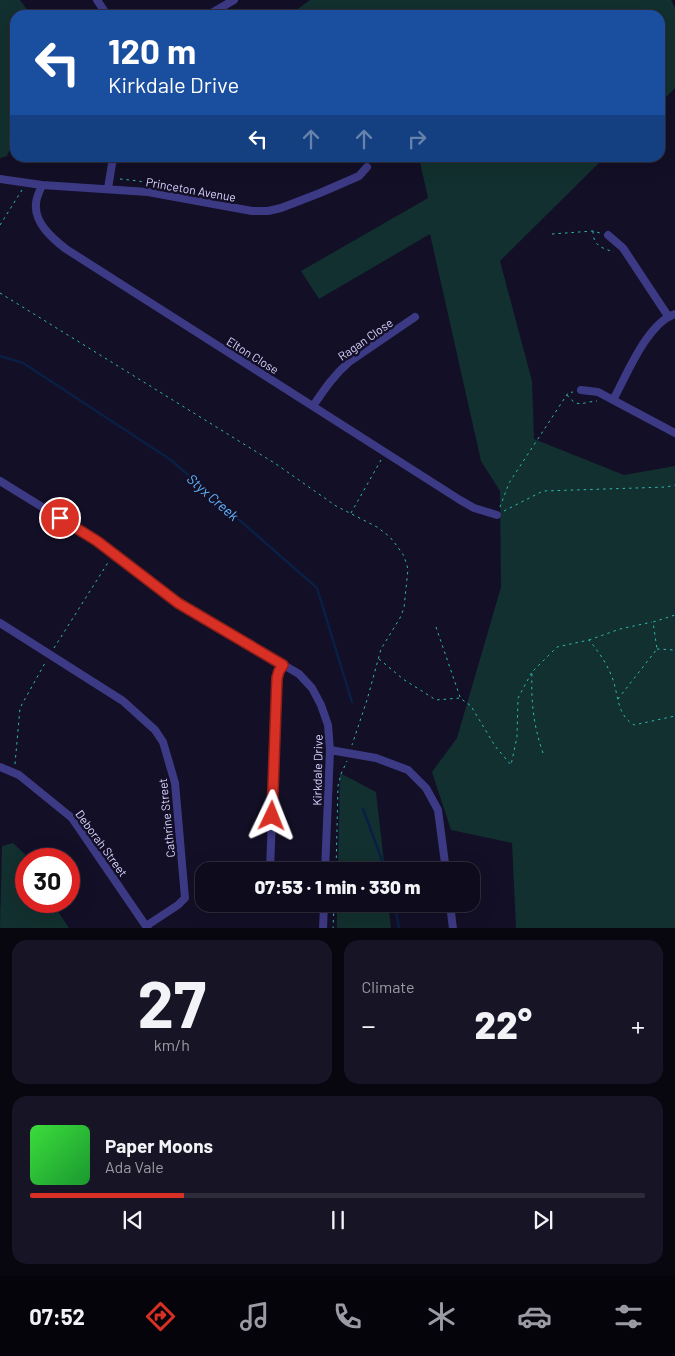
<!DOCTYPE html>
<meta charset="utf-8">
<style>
:root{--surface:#0e0b1c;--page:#171425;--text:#f1f3f6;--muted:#9b9ba3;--line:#2e2b3b;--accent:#d93025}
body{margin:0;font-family:Barlow,sans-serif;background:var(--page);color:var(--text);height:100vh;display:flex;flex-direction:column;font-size:19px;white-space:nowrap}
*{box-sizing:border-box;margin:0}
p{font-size:16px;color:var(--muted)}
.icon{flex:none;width:28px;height:28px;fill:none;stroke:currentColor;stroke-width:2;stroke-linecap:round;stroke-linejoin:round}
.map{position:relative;height:928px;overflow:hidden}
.side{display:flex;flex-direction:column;gap:12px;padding:12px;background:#08060f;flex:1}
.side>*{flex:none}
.banner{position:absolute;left:10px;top:10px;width:655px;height:152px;border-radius:15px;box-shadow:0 5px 20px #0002,0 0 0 1px var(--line);background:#1a4fa0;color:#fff;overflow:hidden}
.speed{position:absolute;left:15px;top:848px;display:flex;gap:10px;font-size:25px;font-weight:700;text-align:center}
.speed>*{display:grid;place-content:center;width:65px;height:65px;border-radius:50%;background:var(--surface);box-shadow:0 5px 20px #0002,0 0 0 1px var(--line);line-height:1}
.speed .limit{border:8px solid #d22;background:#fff;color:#111}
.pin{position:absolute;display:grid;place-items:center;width:42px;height:42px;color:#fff;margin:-21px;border:2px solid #fff;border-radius:50%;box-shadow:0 1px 5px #0007}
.me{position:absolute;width:55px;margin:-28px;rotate:2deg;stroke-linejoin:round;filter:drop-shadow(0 0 4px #0008)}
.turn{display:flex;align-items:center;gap:18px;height:105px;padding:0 15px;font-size:22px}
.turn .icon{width:65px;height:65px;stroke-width:2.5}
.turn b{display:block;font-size:35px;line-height:42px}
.lanes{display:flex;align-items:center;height:48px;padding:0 15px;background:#0003;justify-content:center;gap:25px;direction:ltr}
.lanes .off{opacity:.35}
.big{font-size:38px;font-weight:800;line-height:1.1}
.side .tile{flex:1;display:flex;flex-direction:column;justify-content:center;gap:8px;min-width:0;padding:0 18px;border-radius:15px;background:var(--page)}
.side .dial{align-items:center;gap:0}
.dial b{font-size:65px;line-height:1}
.song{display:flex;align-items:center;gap:15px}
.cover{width:60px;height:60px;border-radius:8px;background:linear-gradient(135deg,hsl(120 70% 55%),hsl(130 70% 35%))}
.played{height:5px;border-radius:2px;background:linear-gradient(90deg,var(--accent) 25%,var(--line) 25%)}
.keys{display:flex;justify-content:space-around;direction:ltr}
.heat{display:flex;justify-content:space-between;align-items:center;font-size:28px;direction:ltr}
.side .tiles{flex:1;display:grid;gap:12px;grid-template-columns:1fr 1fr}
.tile:last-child{grid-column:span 2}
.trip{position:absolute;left:195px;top:862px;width:285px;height:50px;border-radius:15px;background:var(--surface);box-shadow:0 5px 20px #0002,0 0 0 1px var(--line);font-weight:800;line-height:50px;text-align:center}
.dock{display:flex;height:80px;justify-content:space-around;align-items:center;background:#06040b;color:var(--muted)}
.dock .icon{width:35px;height:35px}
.dock .current{color:var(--accent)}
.dock b{font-size:22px;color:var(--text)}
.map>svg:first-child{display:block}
.green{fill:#12302f}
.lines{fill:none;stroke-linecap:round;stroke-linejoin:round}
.stream{stroke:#0a1f44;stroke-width:2.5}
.path{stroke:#2fb8b0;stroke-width:1;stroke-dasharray:2.5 4;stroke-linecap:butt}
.street{stroke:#3d3a85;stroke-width:8}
.route-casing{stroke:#8d1f18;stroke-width:12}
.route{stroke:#d93025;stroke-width:9}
.labels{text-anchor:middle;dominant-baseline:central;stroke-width:5;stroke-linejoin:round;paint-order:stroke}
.street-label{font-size:12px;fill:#d9d4ff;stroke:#130f26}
.water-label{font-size:14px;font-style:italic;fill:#62b6ff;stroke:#130f26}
</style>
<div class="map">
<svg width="675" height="929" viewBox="0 0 675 929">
<rect width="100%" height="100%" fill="#130f26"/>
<path class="green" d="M 0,0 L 20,0 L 31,15 L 15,15 L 15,137 L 7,156 L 0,158 Z
M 310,0 L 671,0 L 675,8 L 675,88 L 660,103 L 660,15 L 289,15 Z
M 419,158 L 604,158 L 500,261 L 532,381 L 534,439 L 624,475 L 675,466 L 675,928 L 516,928 L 512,843 L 451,830 L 432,772 L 457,738 L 501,587 L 500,491 L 481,461 L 430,234 L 319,299 L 301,271 L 428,198 Z
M 340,773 L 376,792 L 385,871 L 338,871 Z
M 13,843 L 30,859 L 26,859 L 26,901 L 51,901 L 69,928 L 0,928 L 2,846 Z
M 337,904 L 388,904 L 391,928 L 337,928 Z"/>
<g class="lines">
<path class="stream" d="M 0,356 L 23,363 L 171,460 L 317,588 L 352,702
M 363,809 L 386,871
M 395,904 L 399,929"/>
<path class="path" d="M 120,179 L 139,181 L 146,183
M 0,225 L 22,190
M 593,231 C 593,246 602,248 614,252
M 552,234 L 593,231 L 600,233
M 0,293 L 276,464 L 336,506 L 377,527 L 390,537 L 397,546 L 404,556 L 408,569 L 404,608 L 400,618 L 381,649 L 367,700 L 352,745
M 567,395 C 578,409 582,402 597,401
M 500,507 L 509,483 L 568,393 L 573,392
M 504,511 L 543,491 L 667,487 L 675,485
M 351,513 L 381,460
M 436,627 L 460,697
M 589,640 L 620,629 L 652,622
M 54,648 L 109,561
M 657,649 L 675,650
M 379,659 L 403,679 L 436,700 L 460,698 L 471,706 L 495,746 L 511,765 L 517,737 L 518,698 L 532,672
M 618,699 L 657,649 L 653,622 L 675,615
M 543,753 C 533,724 531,701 532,672 L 557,647 L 589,640 C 598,651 606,662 612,677 C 619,695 616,714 634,725 L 675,716
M 15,764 L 20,708 L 45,663
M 336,871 L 338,786 L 341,774 L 347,761
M 333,929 L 334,904"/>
<path class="street" d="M 97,0 L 107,15
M 208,15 L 234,0
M 0,179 L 42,185 L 148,192 L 252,211 L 268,211 L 281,208 L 320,193 L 359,176 L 367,167
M 42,185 C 40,191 36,197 36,204 C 34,223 53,239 66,249 L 460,500 L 474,508 L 497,515
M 108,188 L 113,158
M 608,235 L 623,248 L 668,316
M 581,390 L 598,392 L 675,433
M 613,400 C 627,375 647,323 675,314
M 313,406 C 324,390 334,375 349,362 L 415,317
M 0,481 L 97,541 L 178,603 L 299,674 L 312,688 L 321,705 L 328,725 L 330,750 L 325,871
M 0,623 L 123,701 L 155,730 L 163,742 L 175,783 L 185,898 L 178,905 L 146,926
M 330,750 L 376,758 L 408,770 L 426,788 L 438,810 L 446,871
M 0,767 L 19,775 L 72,818 L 148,929
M 270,871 L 277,678 L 279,671 L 283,665
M 450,904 L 453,929
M 268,907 L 268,904
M 323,929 L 324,904"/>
</g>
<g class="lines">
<g class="route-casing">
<path id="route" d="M 60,518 L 97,541 L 178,603 L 283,665 L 279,671 L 277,678 L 272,816"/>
</g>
<use href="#route" class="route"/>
</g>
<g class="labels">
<g class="street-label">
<text transform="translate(191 189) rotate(10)">Princeton Avenue</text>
<text transform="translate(365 339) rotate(-35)">Ragan Close</text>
<text transform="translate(253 355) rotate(32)">Elton Close</text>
<text transform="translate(317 770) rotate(-89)">Kirkdale Drive</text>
<text transform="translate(166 818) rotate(-96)">Cathrine Street</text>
<text transform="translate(102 843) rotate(54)">Deborah Street</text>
</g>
<g class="water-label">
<text transform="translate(213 497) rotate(41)">Styx Creek</text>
</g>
</g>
</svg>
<div class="speed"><div class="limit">30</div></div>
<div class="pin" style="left:60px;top:518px;background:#d93025"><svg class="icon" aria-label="arrive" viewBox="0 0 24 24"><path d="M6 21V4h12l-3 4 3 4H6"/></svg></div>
<svg class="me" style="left:272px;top:816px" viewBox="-20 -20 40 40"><path d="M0-17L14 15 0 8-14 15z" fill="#d93025" stroke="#fff" stroke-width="4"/></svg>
<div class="trip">07:53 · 1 min · 330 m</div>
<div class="banner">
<div class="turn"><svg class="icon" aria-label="left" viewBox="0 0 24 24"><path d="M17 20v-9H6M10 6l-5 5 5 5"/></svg><div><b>120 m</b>Kirkdale Drive</div></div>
<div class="lanes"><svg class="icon" aria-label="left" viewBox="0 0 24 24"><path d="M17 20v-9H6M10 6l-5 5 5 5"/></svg><svg class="icon off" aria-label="ahead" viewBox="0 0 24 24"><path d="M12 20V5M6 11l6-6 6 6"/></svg><svg class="icon off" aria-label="ahead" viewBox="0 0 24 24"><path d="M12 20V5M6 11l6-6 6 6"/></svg><svg class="icon off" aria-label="right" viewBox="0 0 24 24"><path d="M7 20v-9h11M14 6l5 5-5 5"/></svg></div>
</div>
</div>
<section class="side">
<div class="tiles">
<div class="tile dial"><b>27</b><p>km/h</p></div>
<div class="tile"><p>Climate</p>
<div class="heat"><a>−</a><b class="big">22°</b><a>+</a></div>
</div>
<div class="tile">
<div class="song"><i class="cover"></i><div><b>Paper Moons</b><p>Ada Vale</p></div></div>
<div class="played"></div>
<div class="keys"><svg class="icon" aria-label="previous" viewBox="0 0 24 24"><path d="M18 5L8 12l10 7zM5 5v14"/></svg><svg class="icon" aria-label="pause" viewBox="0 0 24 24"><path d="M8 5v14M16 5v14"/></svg><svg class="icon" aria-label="next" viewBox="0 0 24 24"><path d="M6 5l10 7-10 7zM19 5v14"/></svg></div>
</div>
</div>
</section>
<nav class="dock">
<b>07:52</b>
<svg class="icon current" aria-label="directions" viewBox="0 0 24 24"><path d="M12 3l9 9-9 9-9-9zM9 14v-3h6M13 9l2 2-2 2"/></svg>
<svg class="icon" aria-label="music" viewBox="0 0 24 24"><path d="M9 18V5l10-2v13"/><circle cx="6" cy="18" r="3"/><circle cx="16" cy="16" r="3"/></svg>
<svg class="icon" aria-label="phone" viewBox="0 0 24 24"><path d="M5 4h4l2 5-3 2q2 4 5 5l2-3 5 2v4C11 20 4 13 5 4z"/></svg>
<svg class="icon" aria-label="climate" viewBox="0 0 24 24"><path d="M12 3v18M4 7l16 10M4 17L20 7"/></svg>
<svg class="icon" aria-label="car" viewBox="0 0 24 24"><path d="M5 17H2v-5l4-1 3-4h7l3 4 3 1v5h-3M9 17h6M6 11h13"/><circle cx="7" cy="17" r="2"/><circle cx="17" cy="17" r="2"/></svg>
<svg class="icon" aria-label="filters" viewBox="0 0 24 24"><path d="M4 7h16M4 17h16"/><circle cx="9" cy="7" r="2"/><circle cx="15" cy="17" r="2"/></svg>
</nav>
